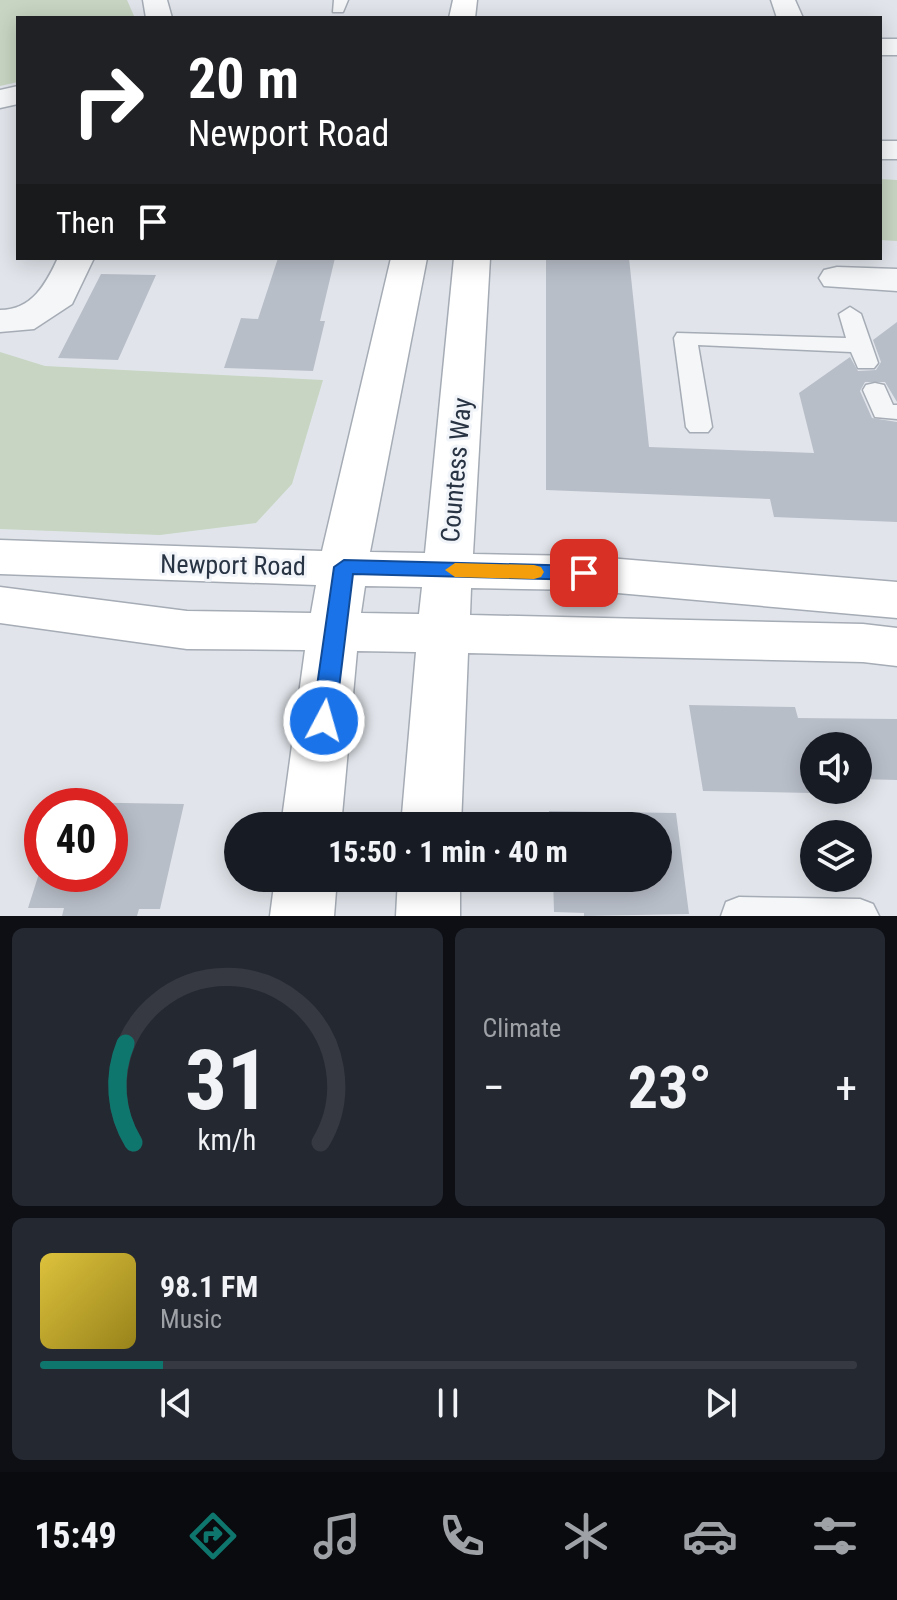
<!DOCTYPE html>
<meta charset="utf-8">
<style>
:root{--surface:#171b24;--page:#242831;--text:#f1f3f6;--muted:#9ea1a6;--line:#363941;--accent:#0f766e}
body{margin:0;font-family:"Roboto Condensed",sans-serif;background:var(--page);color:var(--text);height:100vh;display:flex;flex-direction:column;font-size:30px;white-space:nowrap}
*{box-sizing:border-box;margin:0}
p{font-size:26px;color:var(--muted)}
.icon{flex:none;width:44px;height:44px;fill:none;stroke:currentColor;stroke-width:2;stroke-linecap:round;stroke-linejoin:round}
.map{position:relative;height:916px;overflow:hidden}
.side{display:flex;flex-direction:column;gap:12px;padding:12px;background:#0d0f14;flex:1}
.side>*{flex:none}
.top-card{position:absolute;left:16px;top:16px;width:866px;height:244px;border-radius:0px;box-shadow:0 4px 20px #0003;background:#202124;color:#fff;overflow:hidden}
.tools{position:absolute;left:800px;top:732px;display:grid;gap:16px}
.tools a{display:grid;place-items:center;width:72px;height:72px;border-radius:50%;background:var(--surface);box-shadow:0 4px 20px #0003;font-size:40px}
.speed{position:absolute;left:24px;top:788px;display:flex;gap:16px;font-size:40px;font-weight:700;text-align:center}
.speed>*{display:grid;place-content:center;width:104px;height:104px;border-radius:50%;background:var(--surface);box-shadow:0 4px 20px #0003;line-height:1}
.speed .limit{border:12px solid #d22;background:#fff;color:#111}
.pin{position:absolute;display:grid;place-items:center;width:68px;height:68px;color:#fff;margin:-34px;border-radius:16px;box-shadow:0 4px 12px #0006}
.me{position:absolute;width:88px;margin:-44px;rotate:6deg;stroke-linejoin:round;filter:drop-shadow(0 0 6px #0008)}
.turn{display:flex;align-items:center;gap:28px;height:168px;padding:0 40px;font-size:36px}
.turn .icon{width:104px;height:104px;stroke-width:2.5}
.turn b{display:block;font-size:56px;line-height:68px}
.then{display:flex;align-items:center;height:76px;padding:0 40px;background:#0003;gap:16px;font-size:30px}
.big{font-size:60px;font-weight:700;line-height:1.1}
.side .tile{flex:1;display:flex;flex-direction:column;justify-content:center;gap:12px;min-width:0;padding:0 28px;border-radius:12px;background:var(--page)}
.side .dial{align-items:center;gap:0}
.dial svg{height:208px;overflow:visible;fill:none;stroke:var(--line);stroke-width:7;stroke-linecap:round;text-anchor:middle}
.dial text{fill:var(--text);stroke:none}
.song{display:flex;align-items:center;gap:24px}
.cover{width:96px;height:96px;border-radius:12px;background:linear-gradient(135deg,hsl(50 70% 55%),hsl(50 70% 35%))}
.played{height:8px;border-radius:4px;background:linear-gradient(90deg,var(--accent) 15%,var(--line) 15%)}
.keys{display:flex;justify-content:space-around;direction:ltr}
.heat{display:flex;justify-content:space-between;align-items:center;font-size:44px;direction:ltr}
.side .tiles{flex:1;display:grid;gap:12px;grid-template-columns:1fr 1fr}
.tile:last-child{grid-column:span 2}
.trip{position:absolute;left:224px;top:812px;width:448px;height:80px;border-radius:40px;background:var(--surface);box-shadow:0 4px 20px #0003;font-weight:700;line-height:80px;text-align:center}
.tabs{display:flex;height:128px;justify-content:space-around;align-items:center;background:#090b0e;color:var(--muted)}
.tabs .icon{width:56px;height:56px}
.tabs .current{color:var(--accent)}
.tabs b{font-size:36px;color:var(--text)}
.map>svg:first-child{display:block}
.green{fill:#c7d5c2}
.building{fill:#b8bec8}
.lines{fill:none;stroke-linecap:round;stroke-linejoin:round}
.lane-casing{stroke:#a6acb5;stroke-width:3}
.street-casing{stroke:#a6acb5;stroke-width:3}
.secondary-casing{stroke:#a6acb5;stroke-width:3}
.lane{fill:#f4f6f8;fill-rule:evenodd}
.street{fill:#f4f6f8;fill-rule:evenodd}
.secondary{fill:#fff;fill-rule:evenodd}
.route{fill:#1a73e8;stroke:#114b97;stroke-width:2}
.slow{fill:#f59e0b}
.labels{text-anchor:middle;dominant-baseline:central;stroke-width:6;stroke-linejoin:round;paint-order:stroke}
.street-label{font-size:26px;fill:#283343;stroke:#f1f4f8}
</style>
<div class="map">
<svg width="897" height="916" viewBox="0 0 897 916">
<rect width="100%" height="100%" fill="#e1e5eb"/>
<path class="green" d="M 0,0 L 127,0 L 134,16 L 18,18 L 18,82 L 0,86 Z
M 880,179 L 897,180 L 897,241 L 880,240 Z
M 0,352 L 45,366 L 323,380 L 292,484 L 256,523 L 160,535 L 0,529 Z"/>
<path class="building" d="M 278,258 L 335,258 L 320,321 L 325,321 L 313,371 L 224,368 L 241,318 L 258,319 Z
M 546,258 L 629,258 L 649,447 L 814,453 L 799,393 L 850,357 L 858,371 L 876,370 L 881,362 L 873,340 L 897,322 L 897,402 L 885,382 L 865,382 L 860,391 L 872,418 L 897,422 L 897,522 L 774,517 L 770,499 L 546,490 Z
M 101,274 L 156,275 L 118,360 L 58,358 Z
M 689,705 L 795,707 L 798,718 L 897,719 L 897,780 L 858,779 L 858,746 L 814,746 L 814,779 L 809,779 L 812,793 L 703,791 Z
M 61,802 L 184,804 L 160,909 L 139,909 L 137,916 L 62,916 L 64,908 L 28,908 L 42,864 L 42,874 L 110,874 L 110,806 L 60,806 Z
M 549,811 L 676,813 L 689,914 L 584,916 L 584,913 L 554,912 L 553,878 L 658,878 L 658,826 L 550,826 Z"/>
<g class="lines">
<g class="lane-casing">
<path id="lane" d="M 334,0 L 348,0 L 343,12 L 333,12 Z
M 850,307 L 861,314 L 878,363 L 874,368 L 858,368 L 851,352 L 698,345 L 712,427 L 708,432 L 690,432 L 686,427 L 674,338 L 677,333 L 846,338 L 839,314 Z
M 875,383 L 884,385 L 893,405 L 897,405 L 897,419 L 875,417 L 863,390 L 866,385 Z
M 739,897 L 860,899 L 873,904 L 879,916 L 721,916 L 726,902 Z"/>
</g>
<g class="street-casing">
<path id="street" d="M 143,0 L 167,0 L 172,18 L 146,18 Z
M 771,0 L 795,0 L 803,18 L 777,18 Z
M 880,39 L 897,39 L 897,55 L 880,55 Z
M 18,86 L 18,104 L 0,108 L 0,90 Z
M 880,141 L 897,141 L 897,159 L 880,159 Z
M 58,258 L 94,258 L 72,304 L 34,329 L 0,332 L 0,310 C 32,310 46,284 58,258 Z
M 837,267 L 897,269 L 897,291 L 824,286 L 819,278 L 824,270 Z"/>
</g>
<g class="secondary-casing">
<path id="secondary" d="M 453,0 L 477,0 L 475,18 L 449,18 Z
M 391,258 L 427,258 L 370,552 L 425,553 L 454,258 L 490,258 L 473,554 L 584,556 L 897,582 L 897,618 L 584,590 L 471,588 L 470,615 L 863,624 L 897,628 L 897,666 L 863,662 L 468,653 L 461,826 L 401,826 L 416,652 L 357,651 L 341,826 L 281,826 L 305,650 L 187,649 L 0,623 L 0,587 L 187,611 L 311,613 L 316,585 L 0,574 L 0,540 L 322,551 ZM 365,586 L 422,587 L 419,614 L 361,613 Z
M 275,878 L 337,878 L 334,916 L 270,916 Z
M 398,878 L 460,878 L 460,916 L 396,916 Z"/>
</g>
<use href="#lane" class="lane"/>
<use href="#street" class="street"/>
<use href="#secondary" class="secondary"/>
</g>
<path class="route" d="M 344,560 L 584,566 L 592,568 L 595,573 L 592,578 L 584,580 L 353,574 L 335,721 L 332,728 L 324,730 L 316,728 L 312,721 L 334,567 Z"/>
<path class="slow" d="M 455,563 L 534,565 L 541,567 L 544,572 L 541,577 L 534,579 L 455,577 L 445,570 Z"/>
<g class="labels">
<g class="street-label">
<text transform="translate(456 470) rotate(-85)">Countess Way</text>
<text transform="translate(233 565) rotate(1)">Newport Road</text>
</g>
</g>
</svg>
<div class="tools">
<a><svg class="icon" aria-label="sound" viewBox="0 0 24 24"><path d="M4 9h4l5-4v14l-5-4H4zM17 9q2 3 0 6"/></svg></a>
<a><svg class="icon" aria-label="layers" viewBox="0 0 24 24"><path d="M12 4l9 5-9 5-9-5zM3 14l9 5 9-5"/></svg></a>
</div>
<div class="speed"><div class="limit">40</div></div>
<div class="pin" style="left:584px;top:573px;background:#d93025"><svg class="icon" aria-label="arrive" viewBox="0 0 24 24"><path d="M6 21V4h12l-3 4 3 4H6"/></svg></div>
<svg class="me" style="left:324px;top:721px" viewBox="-20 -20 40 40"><circle r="17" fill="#1a73e8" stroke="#fff" stroke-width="3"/><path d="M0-11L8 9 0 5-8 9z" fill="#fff"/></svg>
<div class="trip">15:50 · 1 min · 40 m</div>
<div class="top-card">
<div class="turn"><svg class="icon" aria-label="right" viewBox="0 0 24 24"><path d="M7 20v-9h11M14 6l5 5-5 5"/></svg><div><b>20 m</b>Newport Road</div></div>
<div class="then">Then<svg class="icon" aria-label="arrive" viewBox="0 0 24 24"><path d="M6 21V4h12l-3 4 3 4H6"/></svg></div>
</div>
</div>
<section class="side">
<div class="tiles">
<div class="tile dial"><svg viewBox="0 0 100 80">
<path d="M14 69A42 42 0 1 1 86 69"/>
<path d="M14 69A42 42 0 0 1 11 31" stroke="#0f766e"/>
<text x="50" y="56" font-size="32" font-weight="700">31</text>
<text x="50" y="72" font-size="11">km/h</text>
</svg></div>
<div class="tile"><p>Climate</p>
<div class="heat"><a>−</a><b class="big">23°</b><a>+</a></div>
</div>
<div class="tile">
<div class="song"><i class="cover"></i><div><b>98.1 FM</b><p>Music</p></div></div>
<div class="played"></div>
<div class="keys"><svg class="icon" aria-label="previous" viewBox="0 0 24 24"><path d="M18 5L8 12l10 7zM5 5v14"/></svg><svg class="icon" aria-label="pause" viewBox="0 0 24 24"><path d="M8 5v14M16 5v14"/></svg><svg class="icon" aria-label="next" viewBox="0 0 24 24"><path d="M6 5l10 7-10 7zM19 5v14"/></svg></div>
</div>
</div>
</section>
<nav class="tabs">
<b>15:49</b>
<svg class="icon current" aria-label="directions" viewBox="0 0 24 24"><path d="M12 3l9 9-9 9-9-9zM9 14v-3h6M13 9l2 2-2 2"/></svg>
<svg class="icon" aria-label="music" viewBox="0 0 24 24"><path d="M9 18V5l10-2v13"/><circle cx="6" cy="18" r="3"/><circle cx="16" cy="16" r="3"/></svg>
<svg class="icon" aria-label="phone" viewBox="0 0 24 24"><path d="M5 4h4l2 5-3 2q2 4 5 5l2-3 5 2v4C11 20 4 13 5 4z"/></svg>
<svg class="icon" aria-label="climate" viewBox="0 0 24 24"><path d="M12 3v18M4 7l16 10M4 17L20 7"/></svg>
<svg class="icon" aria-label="car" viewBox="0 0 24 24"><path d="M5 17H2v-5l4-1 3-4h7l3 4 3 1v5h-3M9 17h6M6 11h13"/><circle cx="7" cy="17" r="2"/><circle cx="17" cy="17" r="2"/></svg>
<svg class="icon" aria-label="filters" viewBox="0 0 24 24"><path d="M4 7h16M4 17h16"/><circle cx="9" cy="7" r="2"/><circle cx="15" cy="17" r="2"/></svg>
</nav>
